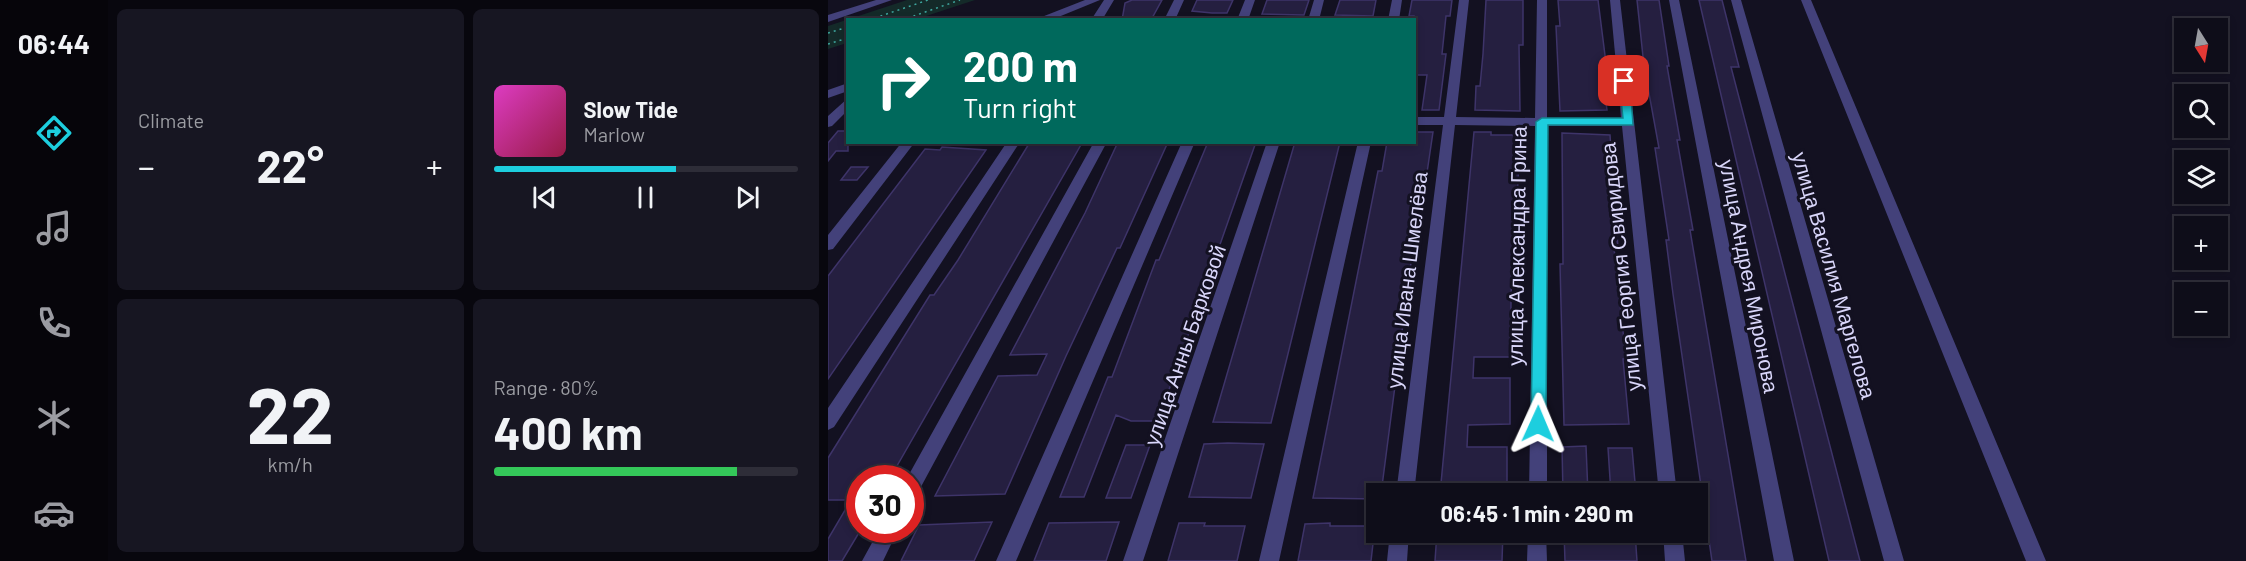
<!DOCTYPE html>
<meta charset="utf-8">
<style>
:root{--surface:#0e0d19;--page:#171622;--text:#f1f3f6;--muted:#9b9ca2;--line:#2e2d38;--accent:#1dcede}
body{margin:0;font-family:Barlow,sans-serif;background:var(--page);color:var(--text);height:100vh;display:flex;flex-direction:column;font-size:22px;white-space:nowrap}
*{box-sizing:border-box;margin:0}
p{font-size:20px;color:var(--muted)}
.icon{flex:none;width:33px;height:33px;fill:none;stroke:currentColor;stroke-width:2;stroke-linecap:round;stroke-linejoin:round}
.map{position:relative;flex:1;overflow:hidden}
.details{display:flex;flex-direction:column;gap:9px;padding:9px;background:#08070e;width:720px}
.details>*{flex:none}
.top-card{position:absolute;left:18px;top:18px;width:570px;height:126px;border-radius:0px;box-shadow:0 3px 9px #0003,0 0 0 2px var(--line);background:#00695c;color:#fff;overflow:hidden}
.needle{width:39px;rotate:169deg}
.buttons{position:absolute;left:1346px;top:18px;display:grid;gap:12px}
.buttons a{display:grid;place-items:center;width:54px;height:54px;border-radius:0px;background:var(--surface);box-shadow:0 3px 9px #0003,0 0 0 2px var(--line);font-size:30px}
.speed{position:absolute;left:18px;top:465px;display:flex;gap:12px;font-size:30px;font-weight:700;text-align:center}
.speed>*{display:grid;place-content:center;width:78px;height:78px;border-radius:50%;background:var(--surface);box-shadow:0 3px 9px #0003,0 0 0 2px var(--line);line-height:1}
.speed .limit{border:9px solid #d22;background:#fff;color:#111}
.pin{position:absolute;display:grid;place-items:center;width:51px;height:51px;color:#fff;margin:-26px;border-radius:12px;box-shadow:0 3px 9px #0006}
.me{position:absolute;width:66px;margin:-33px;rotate:1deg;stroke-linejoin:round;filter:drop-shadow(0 0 4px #0008)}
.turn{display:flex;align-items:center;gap:21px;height:126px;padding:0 18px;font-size:27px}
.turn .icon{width:78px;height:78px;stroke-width:2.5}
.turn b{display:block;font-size:42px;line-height:51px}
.big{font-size:45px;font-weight:700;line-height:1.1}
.details .tile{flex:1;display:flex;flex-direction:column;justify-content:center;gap:9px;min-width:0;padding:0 21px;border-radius:9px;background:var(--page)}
.details .dial{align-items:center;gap:0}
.dial b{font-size:78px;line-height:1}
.song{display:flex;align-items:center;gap:18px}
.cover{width:72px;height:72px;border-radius:9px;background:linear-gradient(135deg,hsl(310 70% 55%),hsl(340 70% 35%))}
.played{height:6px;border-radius:3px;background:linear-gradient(90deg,var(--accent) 60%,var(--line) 60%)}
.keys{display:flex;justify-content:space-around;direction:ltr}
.heat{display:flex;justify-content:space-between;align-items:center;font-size:33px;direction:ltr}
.charge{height:9px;border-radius:4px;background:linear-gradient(90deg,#34c759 80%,var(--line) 0)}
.details .tiles{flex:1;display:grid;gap:9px;grid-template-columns:repeat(2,1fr)}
.trip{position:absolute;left:538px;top:483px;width:342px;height:60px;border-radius:0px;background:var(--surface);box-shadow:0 3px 9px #0003,0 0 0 2px var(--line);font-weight:700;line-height:60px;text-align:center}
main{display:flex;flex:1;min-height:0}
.menu{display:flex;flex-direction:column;width:108px;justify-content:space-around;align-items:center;background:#06050a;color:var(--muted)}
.menu .icon{width:42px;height:42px}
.menu .current{color:var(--accent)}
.menu b{font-size:27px;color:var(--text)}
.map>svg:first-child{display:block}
.green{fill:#142a29}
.building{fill:#251f40;stroke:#3e3469;stroke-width:1.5}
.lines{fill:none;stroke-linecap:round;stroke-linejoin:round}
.path{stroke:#3ea69e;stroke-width:1.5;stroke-dasharray:2 4;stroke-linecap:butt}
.minor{fill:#43417a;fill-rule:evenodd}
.route{fill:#1dcede;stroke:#138690;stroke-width:1.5}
.labels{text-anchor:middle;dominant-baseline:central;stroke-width:6;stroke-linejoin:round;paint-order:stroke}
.street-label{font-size:21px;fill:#d9d6fa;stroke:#131121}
</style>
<main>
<nav class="menu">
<b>06:44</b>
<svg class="icon current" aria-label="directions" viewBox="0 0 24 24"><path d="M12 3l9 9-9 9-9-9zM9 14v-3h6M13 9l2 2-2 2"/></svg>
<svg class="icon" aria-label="music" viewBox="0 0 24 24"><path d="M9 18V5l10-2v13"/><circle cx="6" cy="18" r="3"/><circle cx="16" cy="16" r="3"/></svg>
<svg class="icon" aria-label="phone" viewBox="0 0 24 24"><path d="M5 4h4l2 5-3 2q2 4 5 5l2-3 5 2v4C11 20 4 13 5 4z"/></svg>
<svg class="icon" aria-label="climate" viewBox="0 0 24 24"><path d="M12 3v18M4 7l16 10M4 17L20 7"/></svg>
<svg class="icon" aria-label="car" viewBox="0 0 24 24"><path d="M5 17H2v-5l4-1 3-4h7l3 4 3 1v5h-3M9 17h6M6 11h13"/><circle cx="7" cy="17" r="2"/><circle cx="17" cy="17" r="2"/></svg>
</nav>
<section class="details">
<div class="tiles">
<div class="tile"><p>Climate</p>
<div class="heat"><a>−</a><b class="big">22°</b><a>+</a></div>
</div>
<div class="tile">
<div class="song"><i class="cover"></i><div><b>Slow Tide</b><p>Marlow</p></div></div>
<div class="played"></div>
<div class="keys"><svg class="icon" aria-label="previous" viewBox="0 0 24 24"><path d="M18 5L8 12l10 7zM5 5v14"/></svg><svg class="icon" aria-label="pause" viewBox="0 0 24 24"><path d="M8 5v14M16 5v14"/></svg><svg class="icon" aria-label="next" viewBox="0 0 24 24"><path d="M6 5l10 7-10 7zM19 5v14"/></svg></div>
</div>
<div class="tile dial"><b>22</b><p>km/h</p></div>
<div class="tile"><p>Range · 80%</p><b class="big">400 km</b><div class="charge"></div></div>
</div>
</section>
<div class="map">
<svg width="1418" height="561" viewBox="0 0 1418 561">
<rect width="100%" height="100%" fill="#131121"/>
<path class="green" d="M 79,0 L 147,0 L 89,19 L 20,20 L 19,43 L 0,49 L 0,26 Z"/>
<path class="building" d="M 304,0 L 334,0 L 323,20 L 294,20 L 297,3 Z
M 369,0 L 405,0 L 399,13 L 384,13 L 364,11 Z
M 439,0 L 481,0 L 476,15 L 434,14 Z
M 512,0 L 548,0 L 545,16 L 507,15 Z
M 584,0 L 624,0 L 622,16 L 618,16 L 614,54 L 618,54 L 611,110 L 594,110 L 599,75 L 586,75 L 586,16 L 581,16 Z
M 658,0 L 695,0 L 695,45 L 691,45 L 692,111 L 647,110 L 648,86 L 652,86 L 655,54 Z
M 730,0 L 770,0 L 780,79 L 775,79 L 779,110 L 732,111 L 728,26 L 732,26 Z
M 809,0 L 831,0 L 841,66 L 839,66 L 852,140 L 849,140 L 865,230 L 862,230 L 918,561 L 884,561 L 845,294 L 838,240 L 841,240 L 827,148 L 831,148 L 816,66 Z
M 871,0 L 894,0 L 911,67 L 903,67 L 1032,561 L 1001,561 Z
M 10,131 L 20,131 L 20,151 L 8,151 L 0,161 L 0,143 Z
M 588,132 L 605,132 L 588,247 L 585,247 L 553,494 L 549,494 L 549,499 L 485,498 L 550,171 L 554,171 L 559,142 L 587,142 Z
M 646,132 L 663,132 L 663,135 L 692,135 L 687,249 L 684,249 L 682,357 L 646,357 L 645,378 L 682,378 L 682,424 L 640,425 L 639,447 L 679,447 L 679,494 L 612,494 Z
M 734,133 L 782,135 L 790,248 L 786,248 L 798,359 L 795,359 L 801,424 L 736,425 L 732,264 L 735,264 Z
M 202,142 L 254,143 L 62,478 L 32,478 L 32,531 L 14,561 L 0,561 L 0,539 L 23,500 L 0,500 L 0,458 L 102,295 L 106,295 L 130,260 Z
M 290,142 L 340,142 L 292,248 L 289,248 L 238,356 L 177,494 L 107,496 L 170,376 L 209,375 L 219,354 L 182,355 L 257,213 Z
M 380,142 L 428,142 L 330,421 L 303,421 L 288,415 L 256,497 L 232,497 L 280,377 L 284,377 L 328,260 L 331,260 Z
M 467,142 L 512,142 L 443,423 L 385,422 Z
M 114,147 L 158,150 L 0,379 L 0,276 L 97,149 L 112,150 Z
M 23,167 L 40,167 L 29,180 L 13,180 Z
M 400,443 L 436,444 L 423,498 L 361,497 L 376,444 Z
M 298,445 L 322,445 L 303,498 L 278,498 Z
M 758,446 L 760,494 L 735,494 L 734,447 Z
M 780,448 L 804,448 L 808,494 L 783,494 Z
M 164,522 L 146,561 L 73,561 L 91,525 Z
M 291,522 L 278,561 L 206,561 L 221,523 Z
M 351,523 L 377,523 L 376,526 L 417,526 L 409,561 L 340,561 Z
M 502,523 L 502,526 L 547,526 L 543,561 L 470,561 L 477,524 Z
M 609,532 L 675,532 L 674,561 L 607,561 Z
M 736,532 L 807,532 L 809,561 L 737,561 Z"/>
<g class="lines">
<path class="path" d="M 41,20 L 100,0
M 74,20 L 132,0
M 0,33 L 20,27
M 0,44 L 20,38"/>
<path class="minor" d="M 48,0 L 64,0 L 0,22 L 0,15 Z
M 257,0 L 272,0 L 223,20 L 206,20 Z
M 276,0 L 286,0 L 274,20 L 263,20 Z
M 346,0 L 356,0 L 347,20 L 336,20 Z
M 417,0 L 427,0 L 420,20 L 409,20 Z
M 486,0 L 496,0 L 491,20 L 480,20 Z
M 564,0 L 574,0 L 571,20 L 560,20 Z
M 631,0 L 641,0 L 628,117 L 707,118 L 709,0 L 719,0 L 719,118 L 793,118 L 782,0 L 792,0 L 849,494 L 831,494 L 794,126 L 719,126 L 719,494 L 701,494 L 707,126 L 627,125 L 586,494 L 568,494 L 615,125 L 586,125 L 586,117 L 616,117 Z
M 841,0 L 851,0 L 966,561 L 946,561 Z
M 903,0 L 913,0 L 1076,561 L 1056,561 Z
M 973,0 L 983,0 L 1218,561 L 1198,561 Z
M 20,83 L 20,91 L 0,98 L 0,90 Z
M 20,98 L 20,110 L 4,126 L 0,127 L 0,116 Z
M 74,142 L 87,142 L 5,249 L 0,250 L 0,235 Z
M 179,142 L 192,142 L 6,427 L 0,430 L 0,408 Z
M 266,142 L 279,142 L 88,496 L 82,498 L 82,478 L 79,478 Z
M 354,142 L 367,142 L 188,561 L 168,561 Z
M 439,142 L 452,142 L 315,561 L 295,561 Z
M 530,142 L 543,142 L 451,561 L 431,561 Z
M 51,530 L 70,530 L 55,561 L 34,561 Z
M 562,532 L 581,532 L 579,561 L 559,561 Z
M 700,532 L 718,532 L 719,561 L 699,561 Z
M 835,532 L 854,532 L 857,561 L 837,561 Z"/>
</g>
<path class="route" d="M 796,78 L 802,81 L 805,125 L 720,125 L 718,424 L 716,429 L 710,431 L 705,429 L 703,424 L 708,122 L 714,118 L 795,118 L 791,81 Z"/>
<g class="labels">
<g class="street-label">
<text transform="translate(688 246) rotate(-89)">улица Александра Грина</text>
<text transform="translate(792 267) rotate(-96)">улица Георгия Свиридова</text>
<text transform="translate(1007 275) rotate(74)">улица Василия Маргелова</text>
<text transform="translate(922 276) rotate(79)">улица Андрея Миронова</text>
<text transform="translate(578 280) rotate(-83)">улица Ивана Шмелёва</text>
<text transform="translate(356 345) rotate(-71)">улица Анны Барковой</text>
</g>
</g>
</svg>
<div class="buttons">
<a><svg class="needle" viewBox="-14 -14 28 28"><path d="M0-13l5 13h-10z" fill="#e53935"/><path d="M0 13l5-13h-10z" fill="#9b9ca2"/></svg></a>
<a><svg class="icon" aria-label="search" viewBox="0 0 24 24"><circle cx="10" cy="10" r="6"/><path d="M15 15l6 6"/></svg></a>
<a><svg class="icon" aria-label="layers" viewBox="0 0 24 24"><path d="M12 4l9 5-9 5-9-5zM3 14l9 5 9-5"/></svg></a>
<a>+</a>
<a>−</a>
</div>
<div class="speed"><div class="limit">30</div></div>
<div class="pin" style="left:796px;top:81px;background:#d93025"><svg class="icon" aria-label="arrive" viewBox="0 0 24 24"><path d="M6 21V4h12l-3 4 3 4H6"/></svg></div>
<svg class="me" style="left:710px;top:424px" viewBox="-20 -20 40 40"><path d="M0-17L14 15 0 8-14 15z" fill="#1dcede" stroke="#fff" stroke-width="4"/></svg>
<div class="trip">06:45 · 1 min · 290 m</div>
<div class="top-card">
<div class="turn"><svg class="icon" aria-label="right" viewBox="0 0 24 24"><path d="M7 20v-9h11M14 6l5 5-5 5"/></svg><div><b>200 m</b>Turn right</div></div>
</div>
</div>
</main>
